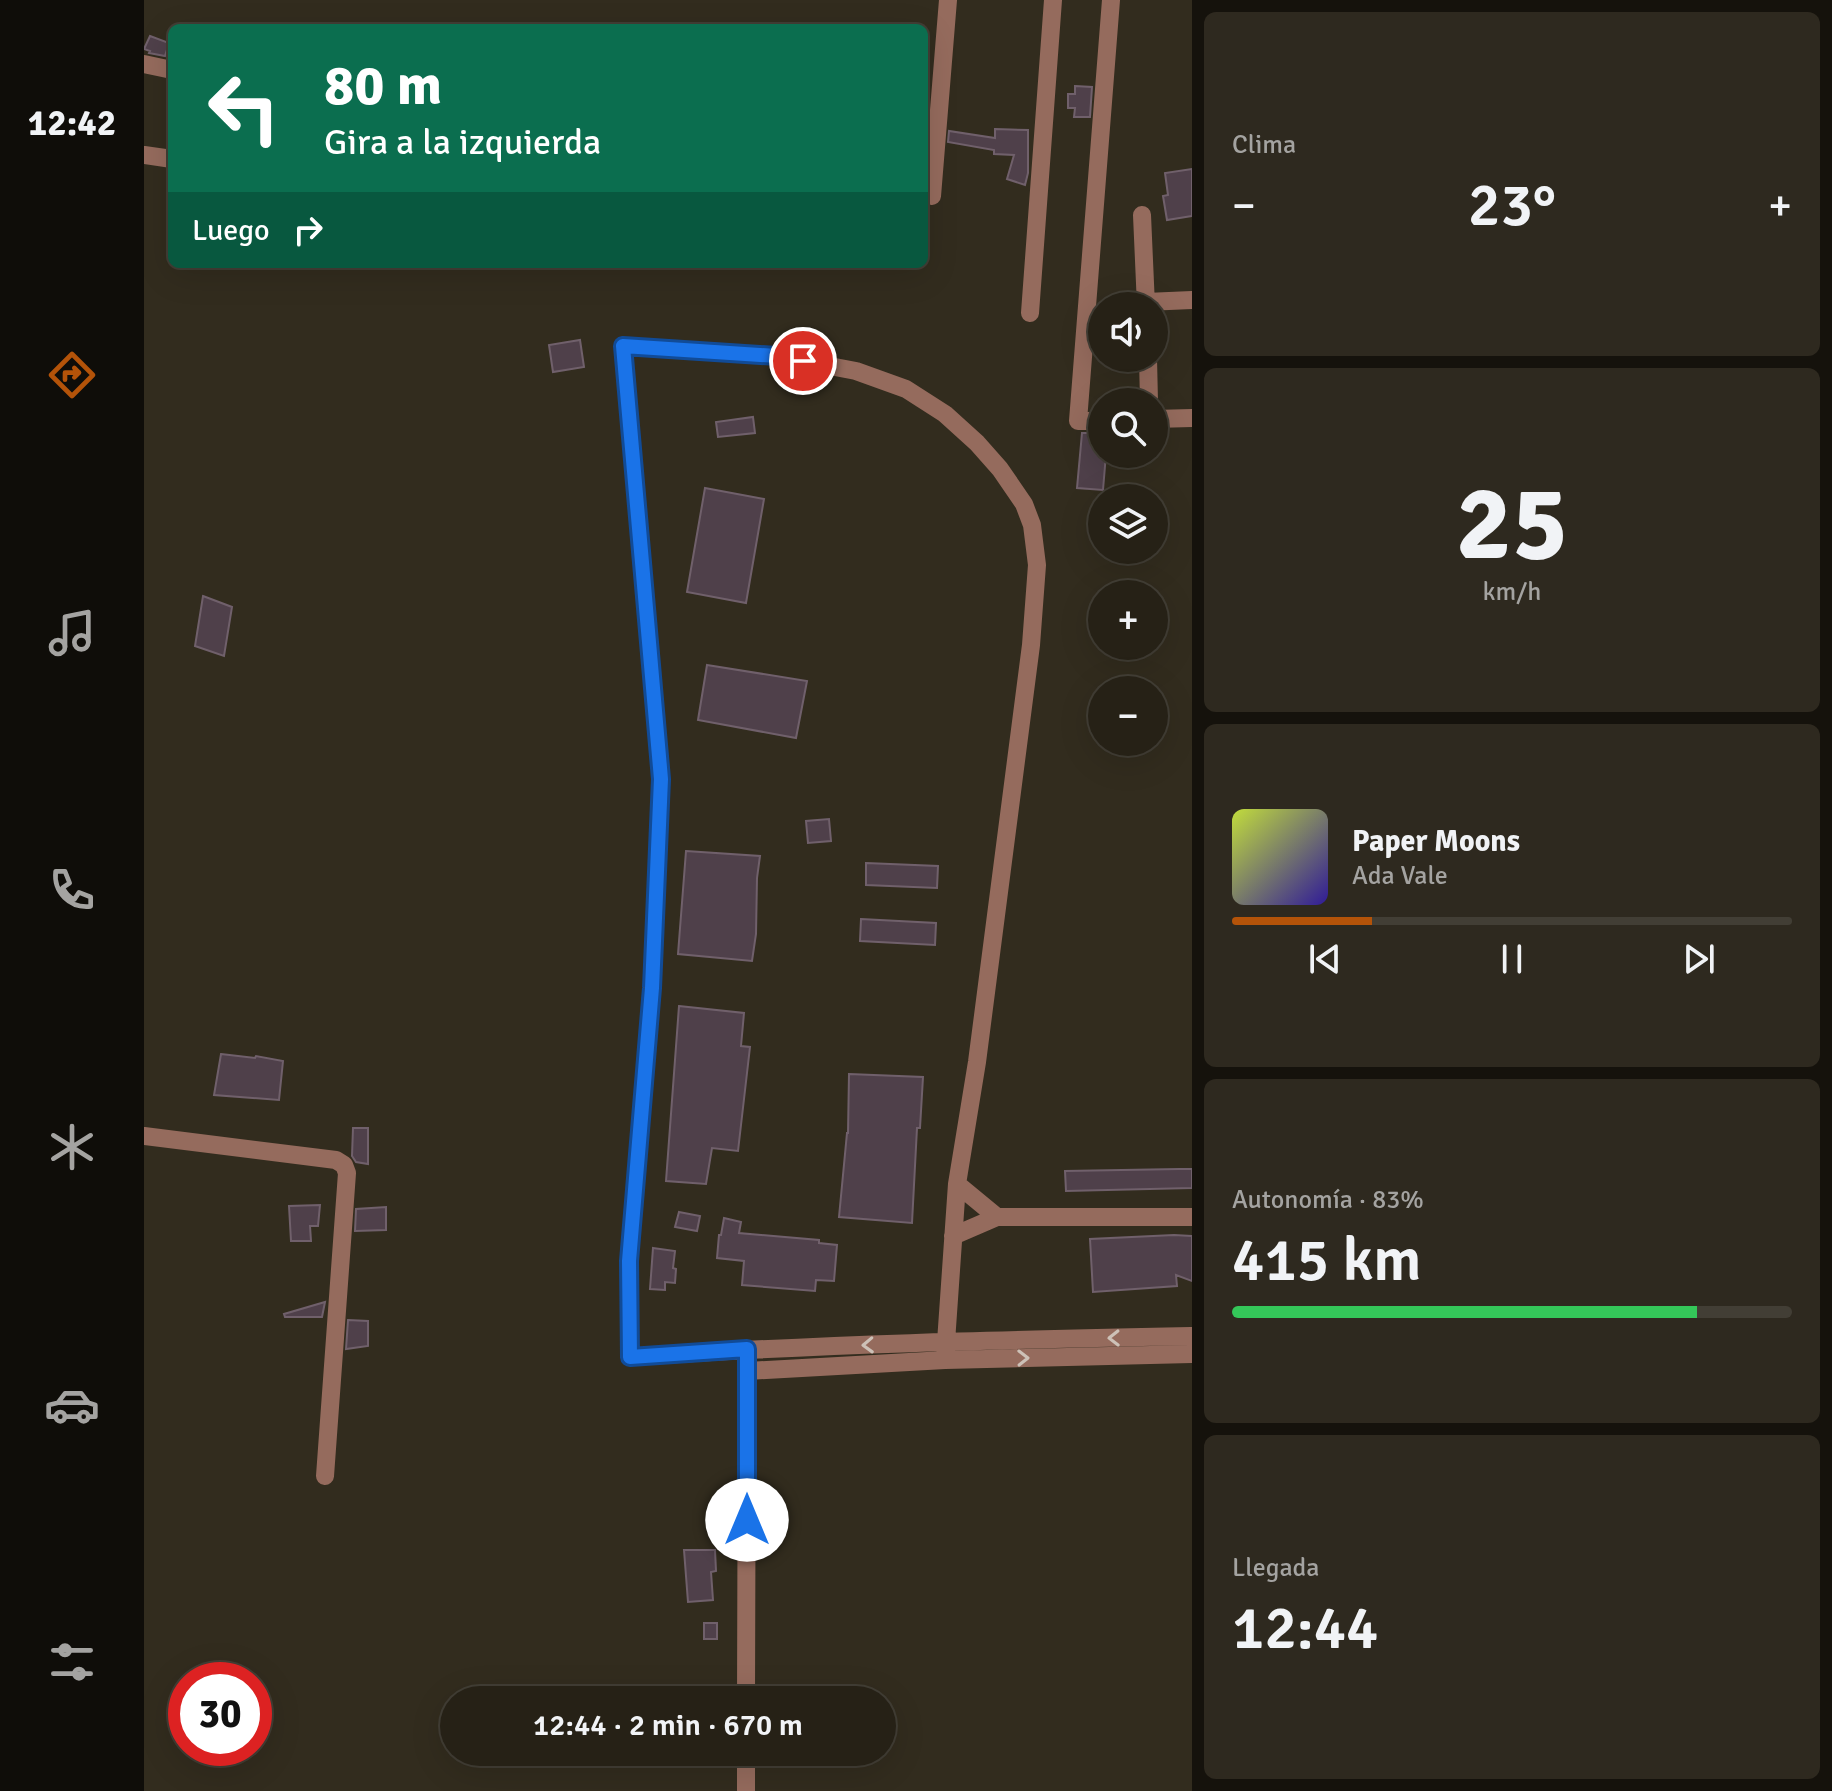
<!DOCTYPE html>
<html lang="es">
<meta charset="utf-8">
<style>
:root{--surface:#262116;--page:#2e291f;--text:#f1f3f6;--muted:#a4a3a1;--line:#423e35;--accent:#b45309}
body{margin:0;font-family:Signika,sans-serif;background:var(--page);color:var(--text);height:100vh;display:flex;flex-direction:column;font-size:30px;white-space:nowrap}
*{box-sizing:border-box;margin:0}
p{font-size:26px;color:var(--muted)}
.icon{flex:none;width:44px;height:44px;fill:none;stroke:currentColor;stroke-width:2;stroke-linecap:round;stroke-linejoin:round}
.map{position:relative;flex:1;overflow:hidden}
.side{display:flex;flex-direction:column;gap:12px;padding:12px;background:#15120c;width:640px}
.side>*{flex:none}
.guide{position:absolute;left:24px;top:24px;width:760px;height:244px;border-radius:12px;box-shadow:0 8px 32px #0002,0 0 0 2px var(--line);background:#0b6e4f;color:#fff;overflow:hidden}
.tools{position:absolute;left:944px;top:292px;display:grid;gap:16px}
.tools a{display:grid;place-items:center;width:80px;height:80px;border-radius:50%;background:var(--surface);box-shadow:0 8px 32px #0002,0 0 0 2px var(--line);font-size:40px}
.speed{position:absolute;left:24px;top:1662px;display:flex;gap:16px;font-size:40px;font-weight:700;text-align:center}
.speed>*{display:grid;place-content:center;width:104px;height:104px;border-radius:50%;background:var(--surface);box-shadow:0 8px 32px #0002,0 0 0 2px var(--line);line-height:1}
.speed .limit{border:12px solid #d22;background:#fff;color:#111}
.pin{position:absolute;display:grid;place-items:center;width:68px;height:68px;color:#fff;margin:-34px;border:4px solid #fff;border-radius:50%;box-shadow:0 2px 8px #0007}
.me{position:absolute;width:88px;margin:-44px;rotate:0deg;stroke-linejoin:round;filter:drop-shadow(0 0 6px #0008)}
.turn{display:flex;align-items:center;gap:28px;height:168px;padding:0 24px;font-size:36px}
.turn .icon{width:104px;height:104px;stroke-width:2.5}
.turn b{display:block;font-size:56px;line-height:68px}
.then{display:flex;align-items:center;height:76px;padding:0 24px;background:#0003;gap:16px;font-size:30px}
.big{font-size:60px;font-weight:600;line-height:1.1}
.side .tile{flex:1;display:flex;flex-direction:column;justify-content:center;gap:12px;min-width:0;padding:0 28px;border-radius:12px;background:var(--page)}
.side .dial{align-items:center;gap:0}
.dial b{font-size:104px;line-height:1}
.song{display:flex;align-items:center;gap:24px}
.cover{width:96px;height:96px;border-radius:12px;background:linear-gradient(135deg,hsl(70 70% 55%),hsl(250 70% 35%))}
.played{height:8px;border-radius:4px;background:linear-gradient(90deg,var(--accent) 25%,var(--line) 25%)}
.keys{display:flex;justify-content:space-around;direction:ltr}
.heat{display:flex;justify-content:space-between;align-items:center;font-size:44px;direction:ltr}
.charge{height:12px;border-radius:6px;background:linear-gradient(90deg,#34c759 83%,var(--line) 0)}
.trip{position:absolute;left:296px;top:1686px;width:456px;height:80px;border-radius:40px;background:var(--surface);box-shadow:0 8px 32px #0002,0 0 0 2px var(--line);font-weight:600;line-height:80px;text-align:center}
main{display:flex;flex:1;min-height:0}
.tab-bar{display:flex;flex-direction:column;width:144px;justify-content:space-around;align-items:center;background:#0f0d09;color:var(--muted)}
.tab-bar .icon{width:56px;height:56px}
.tab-bar .on{color:var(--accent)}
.tab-bar b{font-size:36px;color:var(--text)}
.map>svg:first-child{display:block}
.building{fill:#4f404a;stroke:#70606b;stroke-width:2}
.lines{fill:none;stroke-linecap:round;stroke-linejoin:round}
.minor{stroke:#956b5d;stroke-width:18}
.oneway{stroke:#cdc1b7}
.route-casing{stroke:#114b97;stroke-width:20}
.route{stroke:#1a73e8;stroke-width:14}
</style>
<main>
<nav class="tab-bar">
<b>12:42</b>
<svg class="icon on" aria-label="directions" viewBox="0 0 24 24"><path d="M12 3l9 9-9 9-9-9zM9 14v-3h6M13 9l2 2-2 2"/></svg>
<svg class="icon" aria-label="music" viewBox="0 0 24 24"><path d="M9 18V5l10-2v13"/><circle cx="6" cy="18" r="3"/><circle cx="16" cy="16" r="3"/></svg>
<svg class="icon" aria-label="phone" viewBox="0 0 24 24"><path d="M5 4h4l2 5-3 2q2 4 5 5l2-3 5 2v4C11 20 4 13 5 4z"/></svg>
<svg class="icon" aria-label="climate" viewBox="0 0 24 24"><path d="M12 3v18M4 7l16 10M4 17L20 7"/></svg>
<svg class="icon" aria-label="car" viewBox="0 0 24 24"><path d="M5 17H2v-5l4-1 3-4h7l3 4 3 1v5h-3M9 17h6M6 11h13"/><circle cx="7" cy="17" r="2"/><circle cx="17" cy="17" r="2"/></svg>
<svg class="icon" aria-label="filters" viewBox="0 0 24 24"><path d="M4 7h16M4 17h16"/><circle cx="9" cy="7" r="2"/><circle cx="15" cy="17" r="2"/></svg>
</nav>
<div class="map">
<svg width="1048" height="1791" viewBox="0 0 1048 1791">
<rect width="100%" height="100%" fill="#322c1e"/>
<path class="building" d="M 6,36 L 25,43 L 21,56 L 5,53 L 6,51 L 0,49 Z
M 931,86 L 948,87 L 946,117 L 930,117 L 931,108 L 924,108 L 924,94 L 931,94 Z
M 851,129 L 884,130 L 884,173 L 881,185 L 863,179 L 870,155 L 850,154 L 850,150 L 804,142 L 805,131 L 851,138 Z
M 1048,169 L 1048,216 L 1023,220 L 1019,196 L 1024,195 L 1021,173 Z
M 436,340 L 440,367 L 409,372 L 405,345 Z
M 609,417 L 611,433 L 574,437 L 572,422 Z
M 938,433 L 958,433 L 958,454 L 962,454 L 959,490 L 933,488 Z
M 561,488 L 620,499 L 602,603 L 543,592 Z
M 59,596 L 88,607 L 80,656 L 51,646 Z
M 563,665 L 663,681 L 652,738 L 554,720 Z
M 685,819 L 687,841 L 664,843 L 662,821 Z
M 542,851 L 616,856 L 613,878 L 612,934 L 608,961 L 534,954 Z
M 722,863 L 794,866 L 793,888 L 722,885 Z
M 717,919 L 792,923 L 791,945 L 716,941 Z
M 535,1006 L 600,1013 L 597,1046 L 606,1047 L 594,1151 L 568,1148 L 562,1184 L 522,1181 Z
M 77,1054 L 111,1058 L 112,1056 L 139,1061 L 135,1100 L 70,1095 Z
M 705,1074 L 779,1077 L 776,1128 L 773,1128 L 768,1223 L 695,1217 L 703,1133 L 704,1133 Z
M 209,1128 L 224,1128 L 224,1164 L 212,1162 L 208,1156 Z
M 1035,1169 L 1048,1169 L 1048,1188 L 922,1191 L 921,1171 Z
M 176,1205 L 174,1226 L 166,1226 L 167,1241 L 147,1241 L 145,1206 Z
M 242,1207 L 242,1230 L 211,1231 L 212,1209 Z
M 535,1212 L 556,1216 L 553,1231 L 531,1227 Z
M 580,1218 L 597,1222 L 595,1233 L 675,1240 L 675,1243 L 693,1245 L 690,1281 L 672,1280 L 671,1291 L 598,1285 L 600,1261 L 573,1258 L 575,1235 L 577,1235 Z
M 1030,1235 L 1048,1236 L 1048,1281 L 1032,1275 L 1033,1286 L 949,1292 L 946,1239 Z
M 509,1248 L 531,1251 L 529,1268 L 532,1269 L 531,1283 L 521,1282 L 521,1290 L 506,1289 Z
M 181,1302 L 178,1317 L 141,1317 L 140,1314 Z
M 204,1320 L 224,1321 L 224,1346 L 202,1349 Z
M 540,1550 L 571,1550 L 572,1571 L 567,1572 L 569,1600 L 544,1602 Z
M 560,1623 L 573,1623 L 573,1639 L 560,1639 Z"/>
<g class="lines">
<path class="minor" d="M 0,64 L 28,70
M 0,155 L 28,159
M 788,196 L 804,0
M 998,215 L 1002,306
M 1002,302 L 1048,300
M 886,313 L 909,0
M 1004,358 L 1005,402
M 1010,419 L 1048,418
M 958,421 L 934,421 L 967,0
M 0,1136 L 192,1160 L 200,1165 L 203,1173 L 181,1476
M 813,1184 L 853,1217
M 809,1236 L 853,1217 L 1048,1217
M 801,1360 L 802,1342 L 813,1184 L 833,1062 L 887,645 L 893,565 L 888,525 L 880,504 L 856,469 L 833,443 L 801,414 L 762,389 L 712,371 L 633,356 L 479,346 L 517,779 L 508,988 L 485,1261 L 486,1357 C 673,1344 861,1340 1048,1336
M 603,1371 L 801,1360 L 1048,1354
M 602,1700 L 603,1359
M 602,1791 L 602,1752"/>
</g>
<defs><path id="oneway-chevron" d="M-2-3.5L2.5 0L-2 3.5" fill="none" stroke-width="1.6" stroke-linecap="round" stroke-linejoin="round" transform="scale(2)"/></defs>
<g class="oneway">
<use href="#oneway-chevron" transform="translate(970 1338) rotate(179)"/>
<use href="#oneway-chevron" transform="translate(724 1345) rotate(178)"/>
<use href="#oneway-chevron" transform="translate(879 1358) rotate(-1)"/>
</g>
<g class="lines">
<g class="route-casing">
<path id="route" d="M 603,1520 L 603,1349 L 486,1357 L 485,1261 L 508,988 L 517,779 L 479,346 L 633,356 L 659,361"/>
</g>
<use href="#route" class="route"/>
</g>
</svg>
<div class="tools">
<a><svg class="icon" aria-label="sound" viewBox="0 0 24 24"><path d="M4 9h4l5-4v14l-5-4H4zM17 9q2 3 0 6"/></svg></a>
<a><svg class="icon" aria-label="search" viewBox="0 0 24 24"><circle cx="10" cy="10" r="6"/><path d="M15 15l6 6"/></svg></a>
<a><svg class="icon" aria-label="layers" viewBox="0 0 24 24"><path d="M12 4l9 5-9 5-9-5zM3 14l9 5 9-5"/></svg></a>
<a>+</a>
<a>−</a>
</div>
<div class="speed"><div class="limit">30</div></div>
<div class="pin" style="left:659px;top:361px;background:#d93025"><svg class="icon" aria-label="arrive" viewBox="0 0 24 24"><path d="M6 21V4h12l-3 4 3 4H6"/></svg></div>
<svg class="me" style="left:603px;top:1520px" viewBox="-20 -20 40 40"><circle r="19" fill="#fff"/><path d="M0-13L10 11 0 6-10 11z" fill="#1a73e8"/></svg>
<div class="trip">12:44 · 2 min · 670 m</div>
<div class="guide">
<div class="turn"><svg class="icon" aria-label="left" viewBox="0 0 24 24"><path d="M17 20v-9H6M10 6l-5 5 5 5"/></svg><div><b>80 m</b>Gira a la izquierda</div></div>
<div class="then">Luego<svg class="icon" aria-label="right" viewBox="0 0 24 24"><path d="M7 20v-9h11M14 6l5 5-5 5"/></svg></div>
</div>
</div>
<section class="side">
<div class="tile"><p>Clima</p>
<div class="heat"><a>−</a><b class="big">23°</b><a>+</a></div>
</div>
<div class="tile dial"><b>25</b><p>km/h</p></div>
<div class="tile">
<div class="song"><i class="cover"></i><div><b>Paper Moons</b><p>Ada Vale</p></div></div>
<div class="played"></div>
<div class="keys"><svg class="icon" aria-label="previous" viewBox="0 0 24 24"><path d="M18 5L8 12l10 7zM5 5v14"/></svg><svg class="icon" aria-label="pause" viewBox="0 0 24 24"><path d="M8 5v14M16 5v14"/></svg><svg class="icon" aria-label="next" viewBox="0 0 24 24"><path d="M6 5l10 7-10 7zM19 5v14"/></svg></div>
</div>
<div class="tile"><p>Autonomía · 83%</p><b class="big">415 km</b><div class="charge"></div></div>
<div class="tile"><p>Llegada</p><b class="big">12:44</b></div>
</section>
</main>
